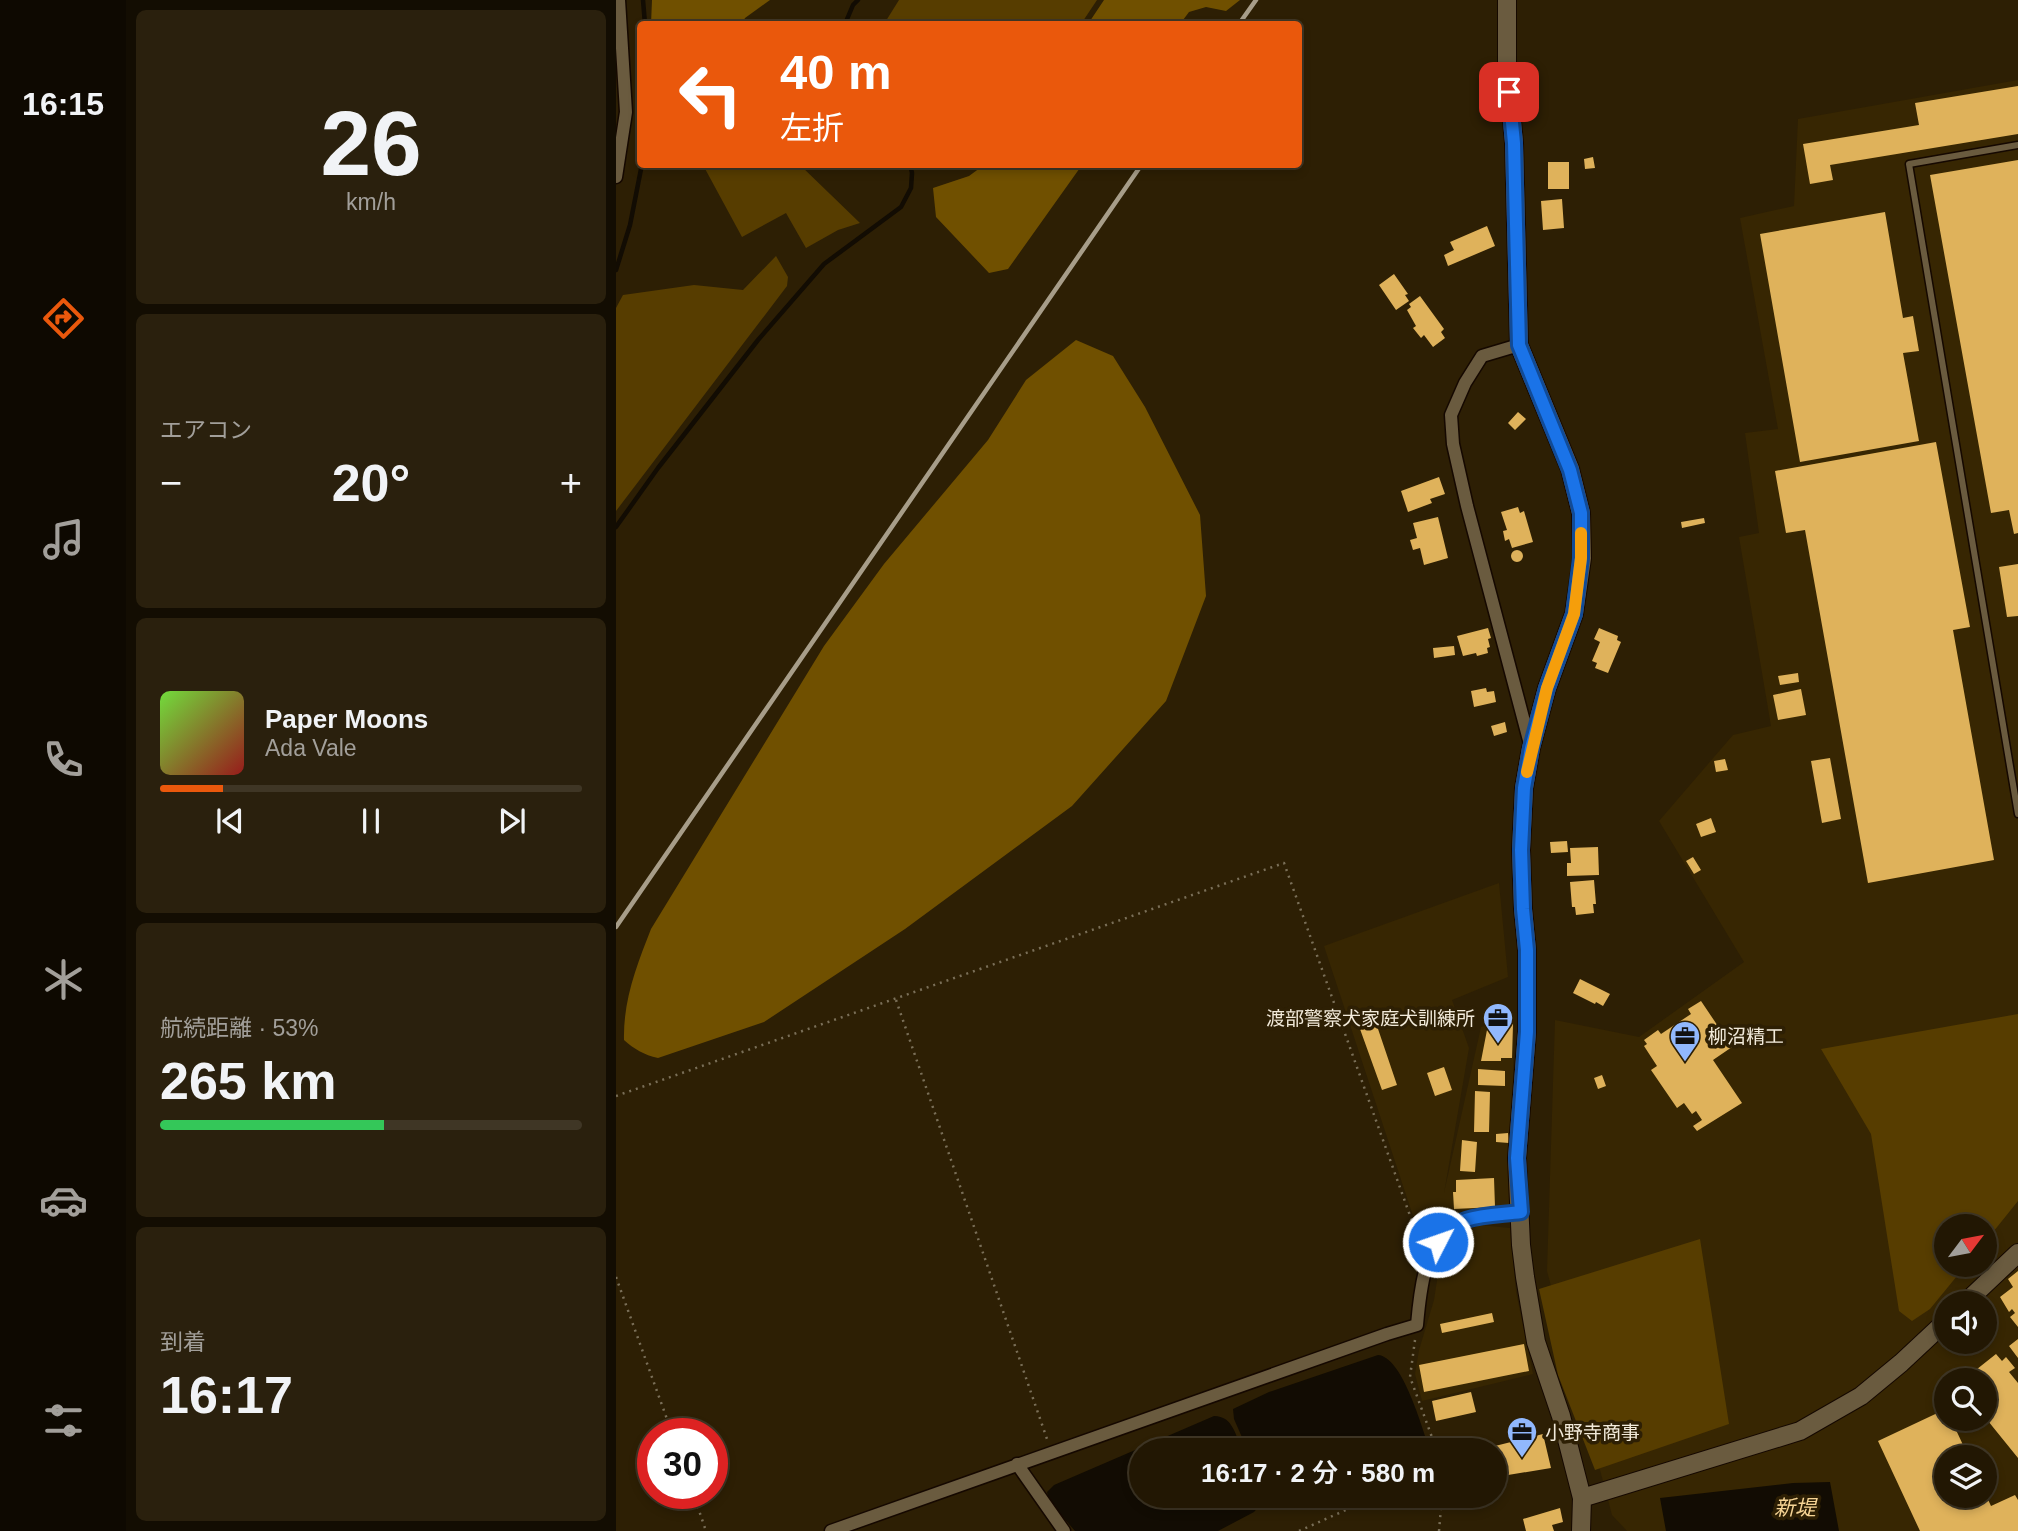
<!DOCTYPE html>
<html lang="ja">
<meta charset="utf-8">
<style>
:root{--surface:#221703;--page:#2a200d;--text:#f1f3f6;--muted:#a29f9a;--line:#3f3625;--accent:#ea580c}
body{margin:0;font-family:Helvetica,"Noto Sans JP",sans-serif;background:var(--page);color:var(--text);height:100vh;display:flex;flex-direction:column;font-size:26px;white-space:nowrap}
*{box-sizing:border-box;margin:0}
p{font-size:23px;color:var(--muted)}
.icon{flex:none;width:38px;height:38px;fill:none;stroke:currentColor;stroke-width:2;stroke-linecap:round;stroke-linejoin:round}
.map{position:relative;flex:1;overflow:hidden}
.side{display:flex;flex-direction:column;gap:10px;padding:10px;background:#130d02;width:490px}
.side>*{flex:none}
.hud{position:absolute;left:21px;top:21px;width:665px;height:147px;border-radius:7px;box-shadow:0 4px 10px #0003,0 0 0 2px var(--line);background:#ea580c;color:#fff;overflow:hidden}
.needle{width:46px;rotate:58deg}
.fabs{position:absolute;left:1318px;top:1214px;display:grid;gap:14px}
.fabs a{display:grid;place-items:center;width:63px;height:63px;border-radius:50%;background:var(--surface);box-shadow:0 4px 10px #0003,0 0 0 2px var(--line);font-size:35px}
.speed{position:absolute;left:21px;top:1418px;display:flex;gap:14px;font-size:35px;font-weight:700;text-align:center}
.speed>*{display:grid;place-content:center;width:91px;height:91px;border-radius:50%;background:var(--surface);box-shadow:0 4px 10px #0003,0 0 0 2px var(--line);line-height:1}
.speed .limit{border:10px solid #d22;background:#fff;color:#111}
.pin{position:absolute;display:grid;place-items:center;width:60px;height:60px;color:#fff;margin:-30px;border-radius:14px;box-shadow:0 4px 10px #0006}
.me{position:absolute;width:77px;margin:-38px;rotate:49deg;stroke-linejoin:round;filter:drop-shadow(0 0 5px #0008)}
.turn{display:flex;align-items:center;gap:24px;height:147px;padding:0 28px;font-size:32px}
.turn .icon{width:91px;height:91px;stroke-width:2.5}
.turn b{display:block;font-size:49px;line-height:60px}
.big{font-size:52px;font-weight:600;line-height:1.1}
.side .widget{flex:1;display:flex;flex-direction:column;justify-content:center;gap:10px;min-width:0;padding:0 24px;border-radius:10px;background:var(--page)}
.side .dial{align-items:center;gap:0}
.dial b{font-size:91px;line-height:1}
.song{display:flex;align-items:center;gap:21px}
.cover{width:84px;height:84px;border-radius:10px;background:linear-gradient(135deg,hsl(100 70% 55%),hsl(0 70% 35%))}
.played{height:7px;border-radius:4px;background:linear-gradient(90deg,var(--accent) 15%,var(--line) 15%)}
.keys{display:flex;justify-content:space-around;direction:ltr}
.heat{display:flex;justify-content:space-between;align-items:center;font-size:38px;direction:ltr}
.charge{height:10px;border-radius:5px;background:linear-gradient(90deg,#34c759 53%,var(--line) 0)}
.trip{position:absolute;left:513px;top:1438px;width:378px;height:70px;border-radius:35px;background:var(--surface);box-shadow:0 4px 10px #0003,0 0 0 2px var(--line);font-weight:600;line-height:70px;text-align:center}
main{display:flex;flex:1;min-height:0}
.tab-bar{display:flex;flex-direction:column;width:126px;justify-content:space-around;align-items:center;background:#0e0901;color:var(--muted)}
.tab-bar .icon{width:49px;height:49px}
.tab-bar .on{color:var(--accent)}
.tab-bar b{font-size:32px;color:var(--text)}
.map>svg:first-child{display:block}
.built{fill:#372602;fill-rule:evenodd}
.green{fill:#573d00}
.forest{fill:#705000}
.water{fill:#120c03}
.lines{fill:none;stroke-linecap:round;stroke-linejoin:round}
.stream{stroke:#120c03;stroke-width:4.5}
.building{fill:#dfb25b}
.lane-casing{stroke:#150800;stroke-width:9}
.street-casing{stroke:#150800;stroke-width:15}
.secondary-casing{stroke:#150800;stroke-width:20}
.path{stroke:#7a6f58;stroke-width:2.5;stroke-dasharray:2 5;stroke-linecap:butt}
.lane{stroke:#6a5b3f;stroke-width:6}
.street{stroke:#6a5b3f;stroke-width:12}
.secondary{stroke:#6a5b3f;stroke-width:18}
.rail{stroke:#a79d89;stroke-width:4.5}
.route-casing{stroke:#114b97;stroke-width:18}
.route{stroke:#1a73e8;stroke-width:12}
.slow{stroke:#f59e0b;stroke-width:12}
.labels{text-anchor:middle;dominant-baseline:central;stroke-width:7;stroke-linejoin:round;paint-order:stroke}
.poi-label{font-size:19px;fill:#f2eada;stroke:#2d1f04;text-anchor:start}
.water-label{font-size:21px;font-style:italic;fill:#f6d495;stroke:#2d1f04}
</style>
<main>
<nav class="tab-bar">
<b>16:15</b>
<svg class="icon on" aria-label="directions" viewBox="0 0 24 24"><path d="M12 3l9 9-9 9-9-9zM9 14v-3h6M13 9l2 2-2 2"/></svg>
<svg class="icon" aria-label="music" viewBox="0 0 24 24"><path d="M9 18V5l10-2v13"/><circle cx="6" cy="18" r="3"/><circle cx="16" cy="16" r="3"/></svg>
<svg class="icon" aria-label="phone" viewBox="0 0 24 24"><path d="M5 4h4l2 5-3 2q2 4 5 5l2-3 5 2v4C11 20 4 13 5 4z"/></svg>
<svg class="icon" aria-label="climate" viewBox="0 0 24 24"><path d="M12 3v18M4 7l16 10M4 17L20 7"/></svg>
<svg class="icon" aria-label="car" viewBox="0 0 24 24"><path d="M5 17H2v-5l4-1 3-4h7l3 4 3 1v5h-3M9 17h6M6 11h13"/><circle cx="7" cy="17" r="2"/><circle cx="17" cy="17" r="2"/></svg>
<svg class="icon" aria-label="filters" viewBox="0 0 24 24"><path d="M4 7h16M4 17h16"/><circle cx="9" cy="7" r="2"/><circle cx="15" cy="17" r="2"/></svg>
</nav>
<section class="side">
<div class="widget dial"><b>26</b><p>km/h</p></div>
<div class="widget"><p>エアコン</p>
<div class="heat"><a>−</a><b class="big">20°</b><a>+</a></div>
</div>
<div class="widget">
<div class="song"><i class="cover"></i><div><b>Paper Moons</b><p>Ada Vale</p></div></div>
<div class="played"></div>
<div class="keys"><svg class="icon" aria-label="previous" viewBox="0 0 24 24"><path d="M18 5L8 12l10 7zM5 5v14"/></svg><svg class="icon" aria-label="pause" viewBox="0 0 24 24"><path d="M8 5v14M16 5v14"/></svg><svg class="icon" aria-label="next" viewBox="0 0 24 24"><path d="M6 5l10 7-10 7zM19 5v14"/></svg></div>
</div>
<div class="widget"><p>航続距離 · 53%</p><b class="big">265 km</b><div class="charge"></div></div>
<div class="widget"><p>到着</p><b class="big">16:17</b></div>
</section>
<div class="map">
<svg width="1402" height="1531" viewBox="0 0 1402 1531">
<rect width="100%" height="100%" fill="#2d1f04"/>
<path class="built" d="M 1402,80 L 1402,1531 L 1011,1531 L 996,1515 L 931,1271 L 939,1020 L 1023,1037 L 1128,962 L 1043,821 L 1117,735 L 1155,726 L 1123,537 L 1143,533 L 1129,433 L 1162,429 L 1124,218 L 1178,206 L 1182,119 ZM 1330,1227 L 1368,1227 L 1368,1265 L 1330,1265 ZM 1330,1304 L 1368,1304 L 1368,1342 L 1330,1342 ZM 1330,1381 L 1368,1381 L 1368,1419 L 1330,1419 ZM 1330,1458 L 1368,1458 L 1368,1496 L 1330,1496 Z
M 883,883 L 892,977 L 836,1000 L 853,1048 L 828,1193 L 865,1027 L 898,1016 L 895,1208 L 825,1211 L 799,1222 L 708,946 Z
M 864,1225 L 894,1228 L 900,1292 L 917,1374 L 806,1401 L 799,1374 L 803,1350 L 818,1300 L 824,1261 L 832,1247 L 848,1232 Z"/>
<path class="green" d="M 283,0 L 481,0 L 465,24 L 268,24 Z
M 87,165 L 184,165 L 244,223 L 222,230 L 190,248 L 170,213 L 126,237 Z
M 160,256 L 172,277 L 171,286 L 0,511 L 0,308 L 7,295 L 78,285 L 127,290 Z
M 1402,1014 L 1402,1201 L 1369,1242 L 1368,1227 L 1330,1227 L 1330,1265 L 1350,1265 L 1314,1309 L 1296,1321 L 1283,1311 L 1255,1134 L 1205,1049 Z
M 1084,1239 L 1113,1424 L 979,1470 L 942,1375 L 923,1289 Z"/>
<path class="forest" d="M 36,0 L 154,0 L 129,18 L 126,24 L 35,24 Z
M 488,0 L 624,0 L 610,11 L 590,7 L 573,12 L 564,24 L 472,24 Z
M 368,165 L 466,165 L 392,269 L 373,273 L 320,217 L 317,188 L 353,176 Z
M 460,340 L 497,356 L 529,407 L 584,515 L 590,596 L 550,701 L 456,806 L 289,929 L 148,1022 L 42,1058 C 28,1055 18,1049 8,1040 C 7,1000 21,965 35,929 L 208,646 L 268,564 L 372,440 L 410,380 Z"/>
<path class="water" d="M 762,1355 C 786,1357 804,1422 812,1444 L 808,1451 L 632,1451 L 618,1419 L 617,1409 L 653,1392 Z
M 598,1416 C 617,1416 620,1436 626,1451 L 525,1451 L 525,1496 L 643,1496 L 645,1504 L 638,1512 L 602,1531 L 459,1531 L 433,1501 L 431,1492 L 438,1485 Z
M 1214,1482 L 1223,1531 L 1050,1531 L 1044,1498 L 1177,1483 Z"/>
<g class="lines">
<path class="stream" d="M 27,0 L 29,24
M 229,24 L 237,5 L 242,0
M 0,270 L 14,225 L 26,164
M 0,527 L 42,468 L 142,340 L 208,264 L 285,207 L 295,188 L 296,173 L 294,164"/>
</g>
<path class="building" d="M 1402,86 L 1402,134 L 1214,165 L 1217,180 L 1194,184 L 1187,144 L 1303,125 L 1299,103 Z
M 977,157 L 979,168 L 969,169 L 968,159 Z
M 1402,160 L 1402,533 L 1398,534 L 1393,510 L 1375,513 L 1314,175 Z
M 932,162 L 953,162 L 953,189 L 932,189 Z
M 946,199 L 948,228 L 927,230 L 925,201 Z
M 1269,212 L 1287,318 L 1297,316 L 1303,351 L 1287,353 L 1303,441 L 1184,462 L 1144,234 Z
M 871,226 L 879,246 L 832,266 L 828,255 L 838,250 L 834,242 Z
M 778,274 L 792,294 L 789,295 L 793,301 L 780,310 L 763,285 Z
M 804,296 L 828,329 L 825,332 L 829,338 L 817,347 L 808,335 L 805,338 L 797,328 L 800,326 L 791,310 L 795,307 L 793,304 Z
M 902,412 L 910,419 L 899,430 L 892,423 Z
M 1320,442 L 1354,627 L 1337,630 L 1378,860 L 1252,883 L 1189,530 L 1170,533 L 1159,471 Z
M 823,477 L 829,494 L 814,499 L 816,503 L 792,512 L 785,491 Z
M 902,507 L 904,513 L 908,511 L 917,542 L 896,548 L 893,539 L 889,541 L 887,531 L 891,530 L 885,512 Z
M 822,517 L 832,558 L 808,565 L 804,548 L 797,550 L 794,540 L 801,538 L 797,523 Z
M 1088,518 L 1089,523 L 1066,528 L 1065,522 Z
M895 556a6 6 0 1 1 12 0a6 6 0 1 1-12 0Z
M 1402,564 L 1402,616 L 1391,617 L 1383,567 Z
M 872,628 L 875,638 L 872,639 L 874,647 L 871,648 L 872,653 L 861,656 L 860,653 L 847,656 L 841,636 Z
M 983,628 L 1002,636 L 1001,640 L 1005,642 L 992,673 L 979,668 L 981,663 L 976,661 L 984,642 L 978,639 Z
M 838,646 L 839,655 L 818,658 L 817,648 Z
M 1182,673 L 1183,682 L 1164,685 L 1162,676 Z
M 870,688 L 871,692 L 878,691 L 880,702 L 858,707 L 855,691 Z
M 1185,689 L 1190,715 L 1162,720 L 1157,695 Z
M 889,722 L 891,732 L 878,736 L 875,726 Z
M 1214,758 L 1225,819 L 1206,823 L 1195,761 Z
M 1109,759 L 1112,770 L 1100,772 L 1098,761 Z
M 1095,818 L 1100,832 L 1085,837 L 1080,824 Z
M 951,841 L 952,852 L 935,853 L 934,842 Z
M 982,847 L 983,875 L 951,876 L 951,863 L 955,863 L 954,848 Z
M 1077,857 L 1085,870 L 1078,874 L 1070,861 Z
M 978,880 L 980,904 L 977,904 L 978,913 L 960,915 L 959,907 L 956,907 L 954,882 Z
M 964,979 L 994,994 L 987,1006 L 980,1002 L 979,1004 L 957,993 Z
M 1085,1001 L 1116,1047 L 1097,1060 L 1126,1103 L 1081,1131 L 1077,1126 L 1086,1120 L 1080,1111 L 1076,1114 L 1068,1103 L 1061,1108 L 1035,1070 L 1041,1066 L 1028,1046 L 1031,1044 L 1028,1040 L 1042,1030 L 1045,1034 L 1075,1014 L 1072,1009 Z
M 760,1023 L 781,1085 L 766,1090 L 744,1029 Z
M 886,1023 L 897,1024 L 896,1058 L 885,1058 L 885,1061 L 865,1061 L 871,1030 L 886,1031 Z
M 828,1067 L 836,1090 L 819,1096 L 811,1073 Z
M 862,1069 L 889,1071 L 889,1086 L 862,1085 Z
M 986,1075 L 990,1086 L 982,1089 L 978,1078 Z
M 859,1091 L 874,1092 L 873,1132 L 858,1132 Z
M 892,1133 L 893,1143 L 880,1142 L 880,1134 Z
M 846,1140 L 861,1142 L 859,1172 L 844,1171 Z
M 878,1178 L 879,1207 L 838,1209 L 837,1192 L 840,1192 L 840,1180 Z
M 1402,1271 L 1402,1327 L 1394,1317 L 1399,1313 L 1396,1309 L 1393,1312 L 1384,1297 L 1397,1287 L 1392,1279 Z
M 876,1313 L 878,1322 L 826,1333 L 824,1324 Z
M 1402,1339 L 1402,1358 L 1393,1346 Z
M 908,1344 L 913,1371 L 808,1392 L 803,1365 Z
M 1380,1354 L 1386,1361 L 1390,1357 L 1399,1368 L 1393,1372 L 1402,1383 L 1402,1458 L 1368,1416 L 1368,1381 L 1346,1381 Z
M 855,1392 L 860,1412 L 820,1421 L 816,1401 Z
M 1330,1409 L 1330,1419 L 1335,1419 L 1353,1458 L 1330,1458 L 1330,1496 L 1368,1496 L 1368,1491 L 1375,1506 L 1399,1495 L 1402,1500 L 1402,1531 L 1304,1531 L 1262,1441 Z
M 927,1434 L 935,1468 L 892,1475 L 891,1470 L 878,1473 L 878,1451 L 859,1451 Z
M 944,1508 L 947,1522 L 936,1525 L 938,1531 L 910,1531 L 907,1519 Z"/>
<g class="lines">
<g class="lane-casing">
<path id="lane" d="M 1402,145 L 1293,164 L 1402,814"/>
</g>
<g class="street-casing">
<path id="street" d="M 0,177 L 10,112 L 3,0
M 903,345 L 866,356 L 849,383 L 835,415 L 837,444 L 851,506 L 914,744
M 401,1464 L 448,1531
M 215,1531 L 771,1334 L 801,1325 C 804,1290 809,1230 850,1219 C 868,1214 887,1214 905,1212"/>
</g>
<g class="secondary-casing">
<path id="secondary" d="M 891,0 L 891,66 L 898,143 L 903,345 L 954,469 L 965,513 L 966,558 L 958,614 L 931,688 L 915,748 L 908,788 L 905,850 L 907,909 L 911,950 L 911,1032 L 901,1158 L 905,1245 L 909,1277 L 920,1342 L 945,1416 L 966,1498 L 965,1531
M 1348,1304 L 1402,1253
M 966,1498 L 1184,1431 L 1245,1396 L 1285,1363 L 1330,1321"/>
</g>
<path class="path" d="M 280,1000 L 431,1439
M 0,1096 L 668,863 L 802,1238 L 807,1244
M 0,1277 L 56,1433
M 799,1340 L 794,1377 L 821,1451
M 77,1493 L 90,1531
M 683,1531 L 761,1496
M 823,1531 L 826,1496"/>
<use href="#lane" class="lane"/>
<use href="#street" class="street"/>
<use href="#secondary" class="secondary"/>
<path class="rail" d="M 623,24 L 640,0
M 0,927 L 526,164"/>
</g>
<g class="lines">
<g class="route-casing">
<path id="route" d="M 822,1242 C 839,1213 874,1216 905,1212 L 901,1158 L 911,1032 L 911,950 L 907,909 L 905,850 L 908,788 L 915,748 L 931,688 L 958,614 L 965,558 L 965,513 L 954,470 L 903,345 L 898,143 L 893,92"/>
</g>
<use href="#route" class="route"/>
<path class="slow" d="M 911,772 L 931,688 L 958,614 L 965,558 L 965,533"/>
</g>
<defs>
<g id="office-pin" transform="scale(1.575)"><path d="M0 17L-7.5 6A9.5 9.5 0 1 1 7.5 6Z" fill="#91b8fd" stroke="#2d1f04"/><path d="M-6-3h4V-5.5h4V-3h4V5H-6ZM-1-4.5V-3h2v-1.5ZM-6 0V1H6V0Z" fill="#111"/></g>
</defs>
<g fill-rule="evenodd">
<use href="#office-pin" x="882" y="1018"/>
<use href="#office-pin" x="1069" y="1036"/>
<use href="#office-pin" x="906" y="1432"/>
</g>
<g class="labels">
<g class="poi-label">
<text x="859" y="1018" text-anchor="end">渡部警察犬家庭犬訓練所</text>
<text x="1092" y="1036">柳沼精工</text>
<text x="929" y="1432">小野寺商事</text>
</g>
<g class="water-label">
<text x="1179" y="1507">新堤</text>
</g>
</g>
</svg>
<div class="fabs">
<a><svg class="needle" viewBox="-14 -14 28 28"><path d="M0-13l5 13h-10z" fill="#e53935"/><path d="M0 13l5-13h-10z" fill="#a29f9a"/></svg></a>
<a><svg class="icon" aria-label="sound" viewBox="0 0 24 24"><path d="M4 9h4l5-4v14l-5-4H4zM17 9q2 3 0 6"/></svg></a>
<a><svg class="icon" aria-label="search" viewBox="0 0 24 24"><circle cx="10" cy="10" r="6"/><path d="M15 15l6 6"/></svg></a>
<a><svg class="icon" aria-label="layers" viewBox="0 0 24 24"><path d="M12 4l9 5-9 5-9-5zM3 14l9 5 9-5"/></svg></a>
</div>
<div class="speed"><div class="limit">30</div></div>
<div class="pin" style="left:893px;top:92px;background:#d93025"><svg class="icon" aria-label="arrive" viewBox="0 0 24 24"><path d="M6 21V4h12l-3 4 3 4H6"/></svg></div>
<svg class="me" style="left:822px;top:1242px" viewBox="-20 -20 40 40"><circle r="17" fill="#1a73e8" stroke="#fff" stroke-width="3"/><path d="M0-11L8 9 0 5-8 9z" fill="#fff"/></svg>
<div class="trip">16:17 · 2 分 · 580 m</div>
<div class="hud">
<div class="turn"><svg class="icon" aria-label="left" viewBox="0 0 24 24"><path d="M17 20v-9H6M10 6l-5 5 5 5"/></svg><div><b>40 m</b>左折</div></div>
</div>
</div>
</main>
